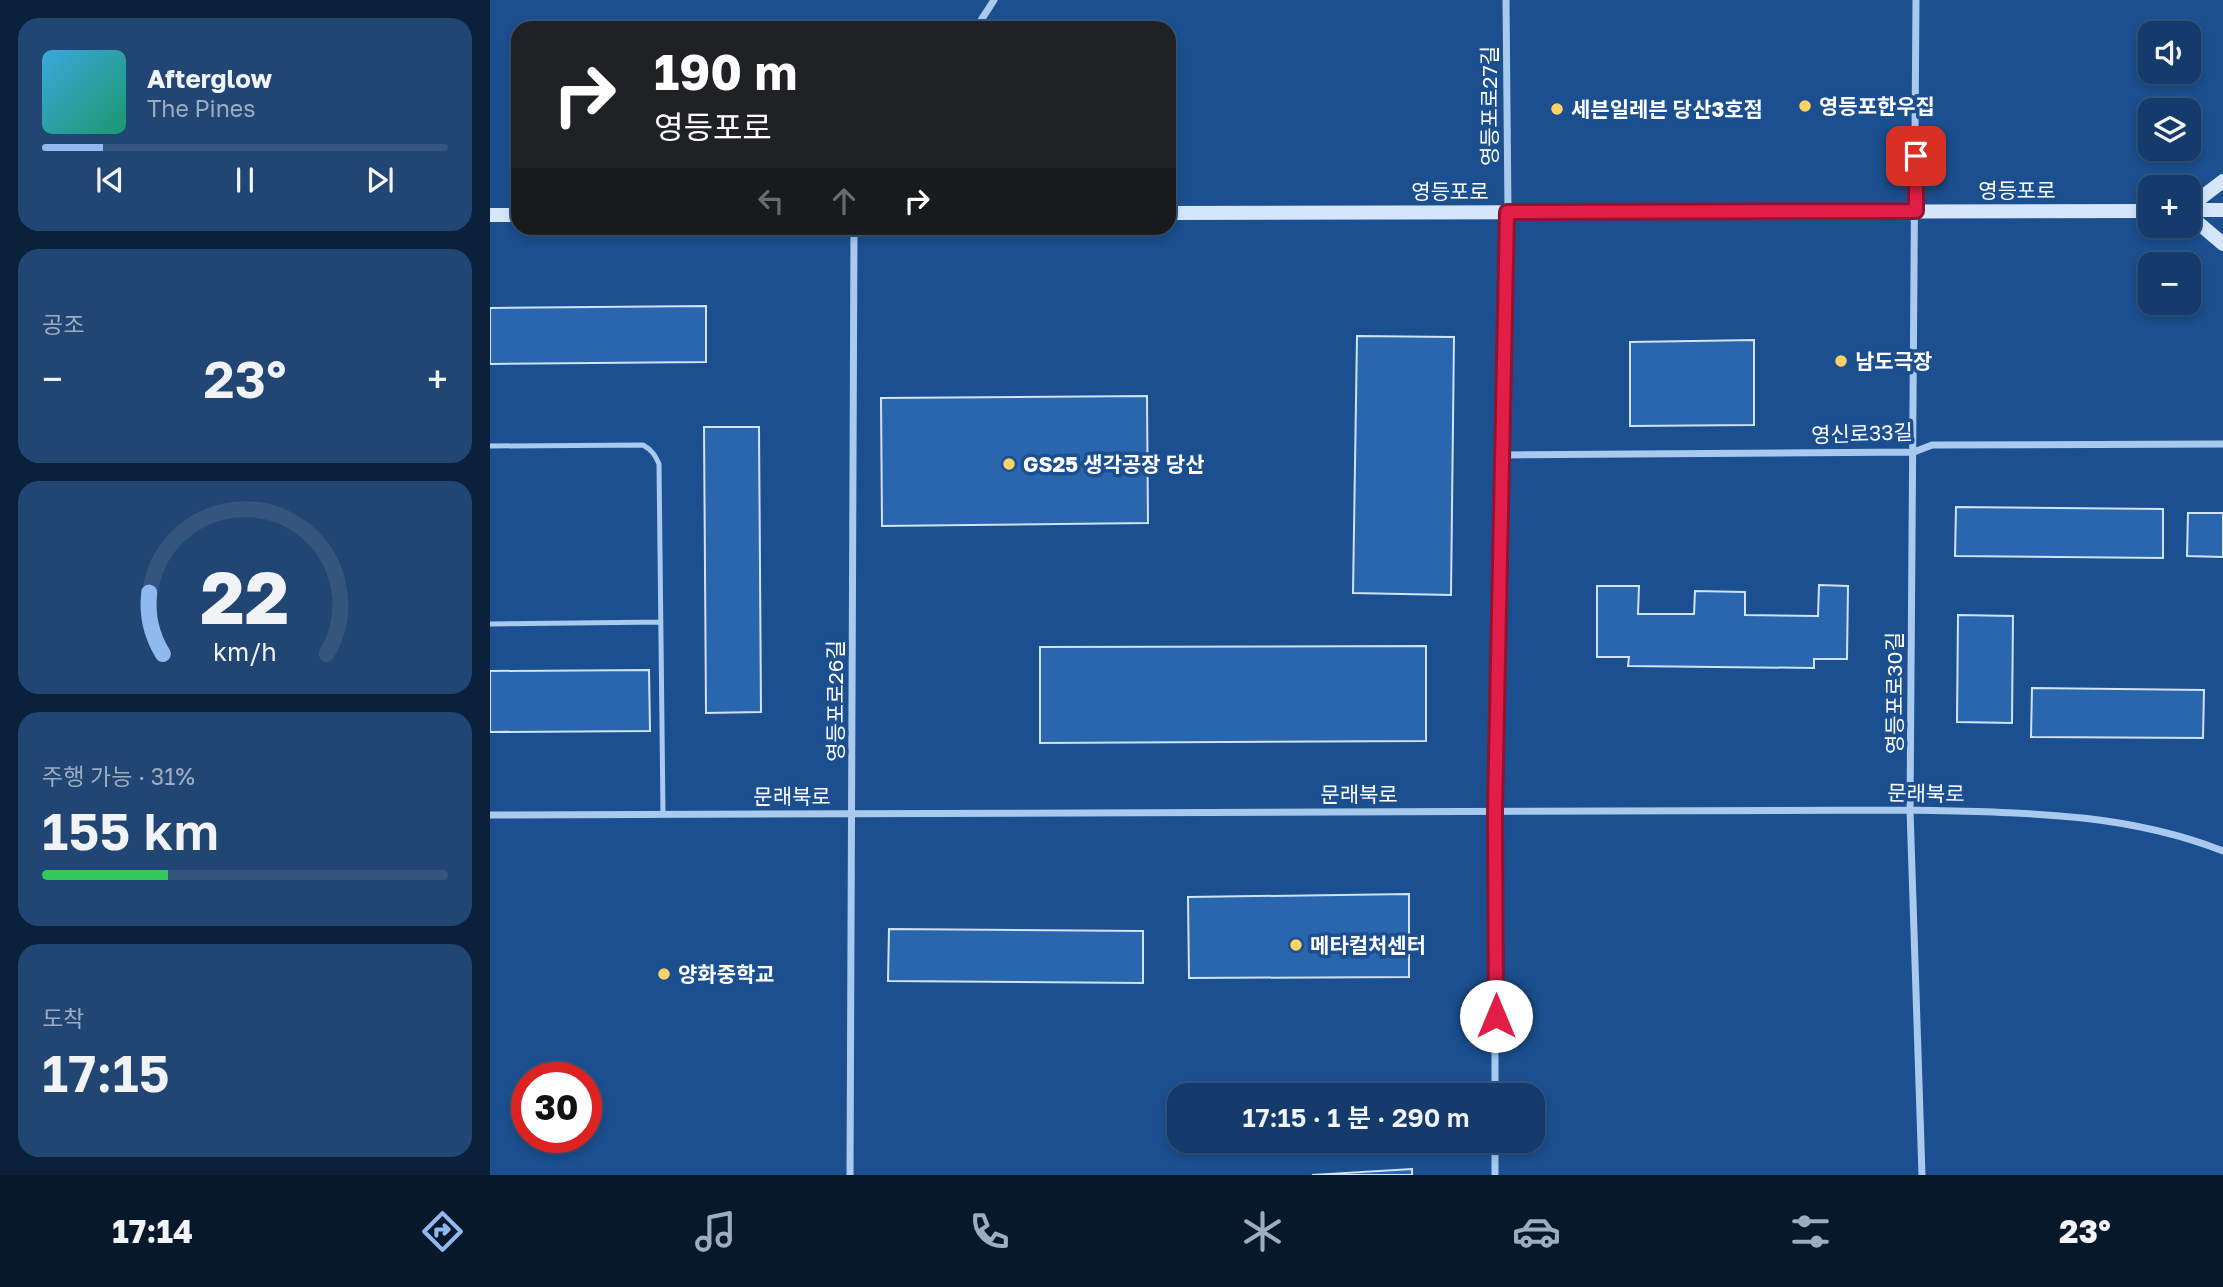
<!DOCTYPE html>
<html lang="ko">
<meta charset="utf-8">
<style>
:root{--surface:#143b6b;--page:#214673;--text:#f1f3f6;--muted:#9dadc1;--line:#33557e;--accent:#90b9f0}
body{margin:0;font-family:"Golos Text","Noto Sans KR",sans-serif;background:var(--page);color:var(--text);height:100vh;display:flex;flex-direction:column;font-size:26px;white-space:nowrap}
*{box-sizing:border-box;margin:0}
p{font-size:23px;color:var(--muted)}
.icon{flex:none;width:38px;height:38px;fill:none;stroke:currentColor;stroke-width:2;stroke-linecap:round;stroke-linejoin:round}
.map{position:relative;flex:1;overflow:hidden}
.panel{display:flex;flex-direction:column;gap:18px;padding:18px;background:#0b203b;width:490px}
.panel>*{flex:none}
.banner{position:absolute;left:21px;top:21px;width:665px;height:214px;border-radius:21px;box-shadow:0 4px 10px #0003,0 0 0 2px var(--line);background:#202124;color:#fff;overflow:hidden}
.controls{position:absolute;left:1648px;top:21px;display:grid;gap:14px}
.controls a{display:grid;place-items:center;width:63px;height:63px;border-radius:14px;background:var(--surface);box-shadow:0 4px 10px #0003,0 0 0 2px var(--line);font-size:35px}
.speed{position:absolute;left:21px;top:1062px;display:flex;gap:14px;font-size:35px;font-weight:700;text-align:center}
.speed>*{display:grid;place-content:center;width:91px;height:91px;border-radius:50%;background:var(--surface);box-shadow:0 4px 10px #0003,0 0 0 2px var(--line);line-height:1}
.speed .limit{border:10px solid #d22;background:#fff;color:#111}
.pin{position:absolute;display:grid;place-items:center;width:60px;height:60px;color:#fff;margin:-30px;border-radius:14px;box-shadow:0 4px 10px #0006}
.me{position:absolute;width:77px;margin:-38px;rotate:0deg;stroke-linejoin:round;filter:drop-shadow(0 0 5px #0008)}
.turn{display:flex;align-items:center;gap:24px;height:147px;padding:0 28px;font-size:32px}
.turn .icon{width:91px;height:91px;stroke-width:2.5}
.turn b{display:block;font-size:49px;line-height:60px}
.lanes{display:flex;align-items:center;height:66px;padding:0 28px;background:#0003;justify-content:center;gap:35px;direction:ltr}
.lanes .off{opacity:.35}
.big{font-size:52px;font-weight:600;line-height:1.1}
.panel .card{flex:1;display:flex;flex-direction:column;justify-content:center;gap:10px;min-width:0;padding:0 24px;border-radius:21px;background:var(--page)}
.panel .dial{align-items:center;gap:0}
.dial svg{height:182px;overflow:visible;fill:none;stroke:var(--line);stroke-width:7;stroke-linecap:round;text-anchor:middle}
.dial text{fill:var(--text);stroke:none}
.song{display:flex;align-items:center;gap:21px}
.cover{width:84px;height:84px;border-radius:10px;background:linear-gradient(135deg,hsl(200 70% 55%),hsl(160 70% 35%))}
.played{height:7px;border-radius:4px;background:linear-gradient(90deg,var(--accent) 15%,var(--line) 15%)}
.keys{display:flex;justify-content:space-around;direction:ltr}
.heat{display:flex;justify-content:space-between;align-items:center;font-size:38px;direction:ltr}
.charge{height:10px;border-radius:5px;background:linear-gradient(90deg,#34c759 31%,var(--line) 0)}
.trip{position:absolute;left:677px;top:1083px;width:378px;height:70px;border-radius:21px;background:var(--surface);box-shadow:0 4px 10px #0003,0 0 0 2px var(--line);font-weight:600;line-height:70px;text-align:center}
.tab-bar{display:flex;height:112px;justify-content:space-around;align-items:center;background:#08182b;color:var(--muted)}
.tab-bar .icon{width:49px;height:49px}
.tab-bar .current{color:var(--accent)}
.tab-bar b{font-size:32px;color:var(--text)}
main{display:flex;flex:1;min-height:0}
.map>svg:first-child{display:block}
.building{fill:#2a66ad;stroke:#cfe3fa;stroke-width:2}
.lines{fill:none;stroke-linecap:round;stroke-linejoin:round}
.service{stroke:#a9c9ee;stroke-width:5}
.minor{stroke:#a9c9ee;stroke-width:7}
.secondary{stroke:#d6e6fa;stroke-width:14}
.route-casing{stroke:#92132f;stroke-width:18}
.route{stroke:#e11d48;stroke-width:12}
.poi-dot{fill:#ffd166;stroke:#1b4f8f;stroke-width:2.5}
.labels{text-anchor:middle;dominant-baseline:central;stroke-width:7;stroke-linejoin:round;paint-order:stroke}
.street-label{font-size:21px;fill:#fff;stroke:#1b4f8f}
.poi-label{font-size:21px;font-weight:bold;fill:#fff;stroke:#1b4f8f;text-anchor:start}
</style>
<main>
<section class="panel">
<div class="card">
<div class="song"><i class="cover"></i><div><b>Afterglow</b><p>The Pines</p></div></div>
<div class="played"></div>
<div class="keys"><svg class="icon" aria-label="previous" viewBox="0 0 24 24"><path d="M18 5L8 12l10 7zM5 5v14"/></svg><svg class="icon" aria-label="pause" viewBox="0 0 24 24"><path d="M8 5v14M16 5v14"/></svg><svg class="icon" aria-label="next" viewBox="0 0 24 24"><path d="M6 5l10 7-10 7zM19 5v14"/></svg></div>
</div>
<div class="card"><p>공조</p>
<div class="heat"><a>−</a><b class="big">23°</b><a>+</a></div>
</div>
<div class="card dial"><svg viewBox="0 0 100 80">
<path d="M14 69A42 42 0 1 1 86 69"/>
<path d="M14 69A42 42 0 0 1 8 42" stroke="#90b9f0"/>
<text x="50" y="56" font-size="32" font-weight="700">22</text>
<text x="50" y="72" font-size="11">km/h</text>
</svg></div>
<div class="card"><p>주행 가능 · 31%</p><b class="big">155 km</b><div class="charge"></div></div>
<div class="card"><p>도착</p><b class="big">17:15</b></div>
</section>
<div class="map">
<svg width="1733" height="1175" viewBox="0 0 1733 1175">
<rect width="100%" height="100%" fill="#1b4f8f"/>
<path class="building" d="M 216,306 L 216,362 L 0,364 L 0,308 Z
M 867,336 L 964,337 L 961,595 L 863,593 Z
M 1264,340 L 1264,425 L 1140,426 L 1140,342 Z
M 657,396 L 658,523 L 392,526 L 391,398 Z
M 214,427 L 269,427 L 271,712 L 216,713 Z
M 1466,507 L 1673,509 L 1673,558 L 1465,556 Z
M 1698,513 L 1733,513 L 1733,557 L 1697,556 Z
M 1329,585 L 1358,586 L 1357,659 L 1324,659 L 1324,668 L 1138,666 L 1139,657 L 1107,657 L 1107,586 L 1149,586 L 1148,614 L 1204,614 L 1205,591 L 1255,592 L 1255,615 L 1328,616 Z
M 1468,615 L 1523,616 L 1522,723 L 1467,722 Z
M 936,646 L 936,741 L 550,743 L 550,647 Z
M 159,670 L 160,731 L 0,732 L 0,671 Z
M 1542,688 L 1714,690 L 1713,738 L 1541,737 Z
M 919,894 L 919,977 L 699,978 L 698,897 Z
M 399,929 L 653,931 L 653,983 L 398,981 Z
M 922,1169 L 922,1175 L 822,1175 Z"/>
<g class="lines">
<path class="service" d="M 0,446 L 153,445 C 162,450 165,455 169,464 L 173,814
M 0,624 L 171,622"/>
<path class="minor" d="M 1426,0 L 1420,810 L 1432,1175
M 486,28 L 504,0
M 1013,455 L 1424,452 L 1442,445 L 1733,444
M 0,815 L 1420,810 C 1528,813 1631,811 1733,851
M 1005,1096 L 1005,811 L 1018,212 L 1016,0
M 360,1175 L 364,228
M 1005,1175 L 1005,1141"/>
<path class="secondary" d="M 1699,207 L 1733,181
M 1699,210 L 1733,210
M 679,213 L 1661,211
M 0,215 L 28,215
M 1699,215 L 1733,244"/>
</g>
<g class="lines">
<g class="route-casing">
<path id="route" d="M 1006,1016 L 1005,811 L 1017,212 L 1426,211 L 1426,156"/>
</g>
<use href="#route" class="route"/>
</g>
<g class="poi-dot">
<circle cx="1315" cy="106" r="7"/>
<circle cx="1067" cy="109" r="7"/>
<circle cx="1351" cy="361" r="7"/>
<circle cx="519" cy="464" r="7"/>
<circle cx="806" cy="945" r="7"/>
<circle cx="174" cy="974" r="7"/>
</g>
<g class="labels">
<g class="street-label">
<text transform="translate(999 106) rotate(-90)">영등포로27길</text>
<text x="1527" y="190">영등포로</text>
<text x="960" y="191">영등포로</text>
<text transform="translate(1372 433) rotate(-2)">영신로33길</text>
<text transform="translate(1404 693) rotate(-90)">영등포로30길</text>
<text transform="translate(345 701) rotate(-90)">영등포로26길</text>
<text transform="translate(1436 793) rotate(1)">문래북로</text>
<text x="869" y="794">문래북로</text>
<text x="302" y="796">문래북로</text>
</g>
<g class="poi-label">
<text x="1329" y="106">영등포한우집</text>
<text x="1081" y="109">세븐일레븐 당산3호점</text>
<text x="1365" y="361">남도극장</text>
<text x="533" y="464">GS25 생각공장 당산</text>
<text x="820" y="945">메타컬처센터</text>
<text x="188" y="974">양화중학교</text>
</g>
</g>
</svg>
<div class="controls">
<a><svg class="icon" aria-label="sound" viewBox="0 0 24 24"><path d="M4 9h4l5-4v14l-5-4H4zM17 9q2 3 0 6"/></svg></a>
<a><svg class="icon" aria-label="layers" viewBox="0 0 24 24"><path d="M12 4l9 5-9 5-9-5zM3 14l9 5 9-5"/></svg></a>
<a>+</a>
<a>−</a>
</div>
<div class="speed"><div class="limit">30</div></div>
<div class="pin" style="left:1426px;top:156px;background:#d93025"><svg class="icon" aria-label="arrive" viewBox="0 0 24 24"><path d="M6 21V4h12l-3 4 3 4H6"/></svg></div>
<svg class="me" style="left:1006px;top:1016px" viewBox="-20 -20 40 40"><circle r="19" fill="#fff"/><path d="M0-13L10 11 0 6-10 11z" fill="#e11d48"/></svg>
<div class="trip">17:15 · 1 분 · 290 m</div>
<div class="banner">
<div class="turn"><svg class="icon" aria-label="right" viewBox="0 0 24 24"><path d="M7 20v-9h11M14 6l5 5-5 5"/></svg><div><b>190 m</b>영등포로</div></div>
<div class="lanes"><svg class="icon off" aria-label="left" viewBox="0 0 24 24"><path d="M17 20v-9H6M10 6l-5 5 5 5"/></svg><svg class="icon off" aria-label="ahead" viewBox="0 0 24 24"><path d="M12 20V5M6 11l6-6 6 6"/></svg><svg class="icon" aria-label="right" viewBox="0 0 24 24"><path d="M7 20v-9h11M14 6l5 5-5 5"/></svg></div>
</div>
</div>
</main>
<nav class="tab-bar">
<b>17:14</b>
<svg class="icon current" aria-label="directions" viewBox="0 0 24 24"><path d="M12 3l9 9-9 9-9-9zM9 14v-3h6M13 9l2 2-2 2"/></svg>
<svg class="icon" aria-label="music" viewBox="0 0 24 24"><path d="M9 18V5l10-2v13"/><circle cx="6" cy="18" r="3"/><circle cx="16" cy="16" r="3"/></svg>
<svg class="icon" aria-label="phone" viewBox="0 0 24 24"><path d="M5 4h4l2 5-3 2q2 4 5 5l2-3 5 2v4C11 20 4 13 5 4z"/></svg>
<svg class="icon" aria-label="climate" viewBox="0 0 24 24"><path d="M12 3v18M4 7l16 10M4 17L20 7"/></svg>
<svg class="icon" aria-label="car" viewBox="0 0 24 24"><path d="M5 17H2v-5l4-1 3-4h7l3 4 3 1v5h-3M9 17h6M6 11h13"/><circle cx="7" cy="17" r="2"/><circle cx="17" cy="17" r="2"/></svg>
<svg class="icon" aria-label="filters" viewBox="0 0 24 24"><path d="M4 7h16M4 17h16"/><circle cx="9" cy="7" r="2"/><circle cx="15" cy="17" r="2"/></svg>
<b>23°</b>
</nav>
